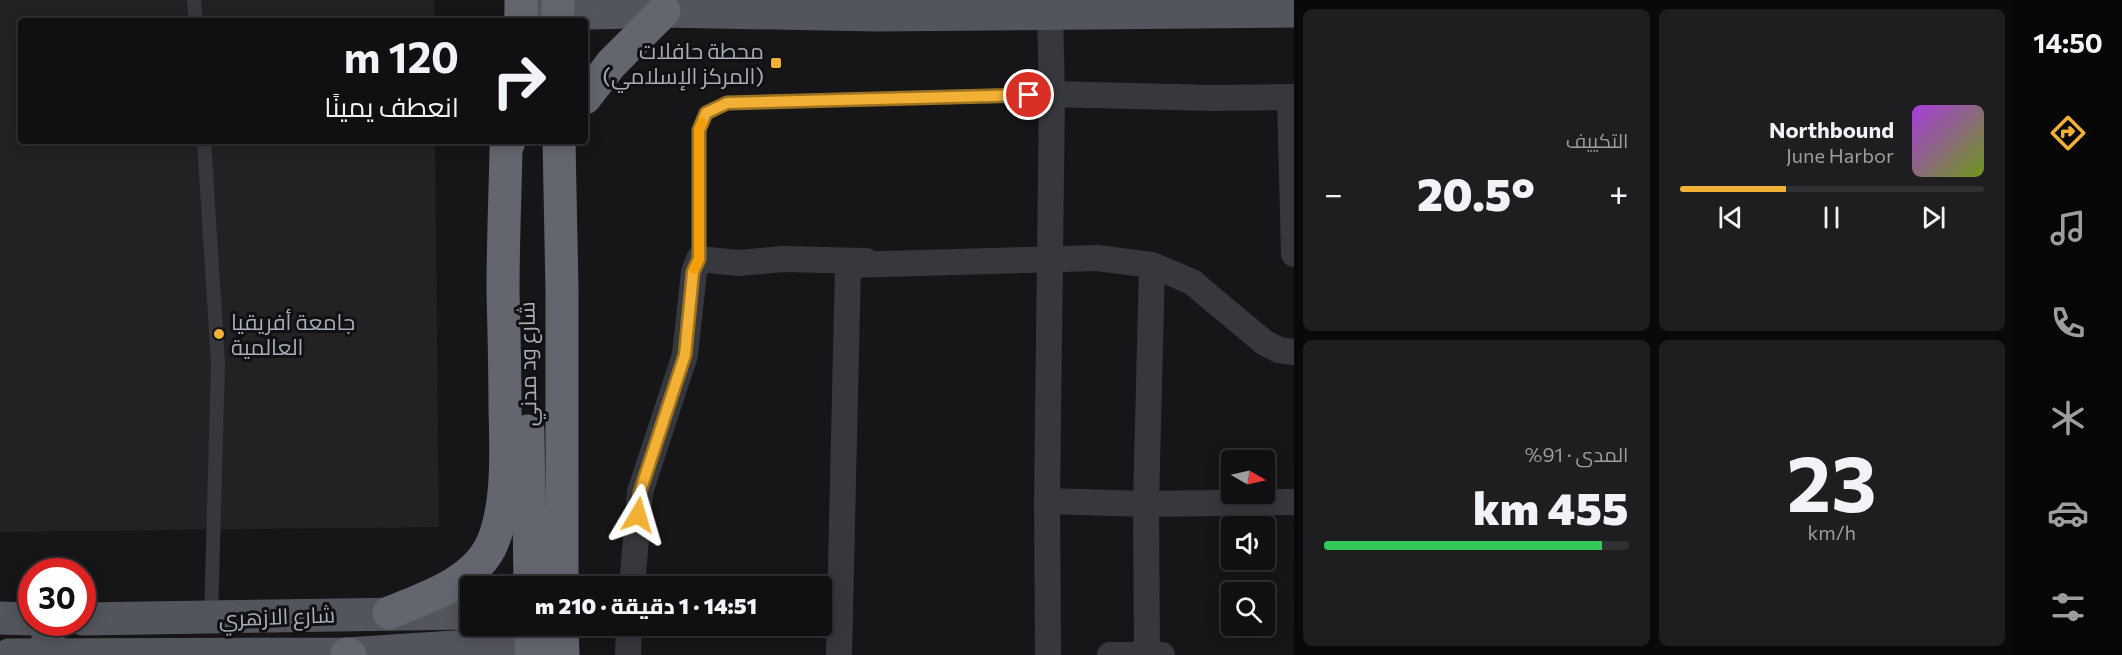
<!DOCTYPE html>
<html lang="ar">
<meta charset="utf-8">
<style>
:root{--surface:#101012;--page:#1e1e20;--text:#f1f3f6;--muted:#9c9d9f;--line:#303032;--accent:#f2b134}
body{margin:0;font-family:Commissioner,Cairo,sans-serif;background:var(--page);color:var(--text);direction:rtl;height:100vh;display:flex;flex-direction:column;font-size:22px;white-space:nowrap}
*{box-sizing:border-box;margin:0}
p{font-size:20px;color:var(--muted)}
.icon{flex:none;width:33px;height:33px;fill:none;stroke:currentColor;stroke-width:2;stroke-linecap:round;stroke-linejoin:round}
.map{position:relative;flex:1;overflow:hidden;direction:ltr}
.panel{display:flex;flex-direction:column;gap:9px;padding:9px;background:#09090a;width:720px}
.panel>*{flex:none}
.guide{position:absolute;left:18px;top:18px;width:570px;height:126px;border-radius:6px;box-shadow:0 3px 15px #0003,0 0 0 2px var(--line);direction:rtl;background:#101012;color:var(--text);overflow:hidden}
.needle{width:39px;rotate:99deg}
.tools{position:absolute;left:1221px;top:450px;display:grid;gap:12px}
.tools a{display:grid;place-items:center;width:54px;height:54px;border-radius:6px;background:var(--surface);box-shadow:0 3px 15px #0003,0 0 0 2px var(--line);font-size:30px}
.speed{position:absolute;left:18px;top:558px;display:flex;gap:12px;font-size:30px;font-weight:700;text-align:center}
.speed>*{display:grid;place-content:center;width:78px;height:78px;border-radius:50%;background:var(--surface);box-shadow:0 3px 15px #0003,0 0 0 2px var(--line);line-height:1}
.speed .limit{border:9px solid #d22;background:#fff;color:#111}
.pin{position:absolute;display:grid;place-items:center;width:51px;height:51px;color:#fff;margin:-26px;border:3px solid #fff;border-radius:50%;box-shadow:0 2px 6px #0007}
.me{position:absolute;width:66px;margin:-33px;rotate:7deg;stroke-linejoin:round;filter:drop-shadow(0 0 4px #0008)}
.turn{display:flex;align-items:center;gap:21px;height:126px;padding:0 30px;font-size:27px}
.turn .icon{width:78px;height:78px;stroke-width:2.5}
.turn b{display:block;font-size:42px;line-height:51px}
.big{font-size:45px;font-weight:800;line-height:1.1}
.panel .tile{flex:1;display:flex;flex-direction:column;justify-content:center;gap:9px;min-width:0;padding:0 21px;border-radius:9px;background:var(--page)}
.panel .dial{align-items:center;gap:0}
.dial b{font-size:78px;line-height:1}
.song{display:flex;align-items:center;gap:18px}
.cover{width:72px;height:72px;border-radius:9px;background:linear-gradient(135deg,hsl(280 70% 55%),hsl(80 70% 35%))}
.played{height:6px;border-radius:3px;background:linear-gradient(90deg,var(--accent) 35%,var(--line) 35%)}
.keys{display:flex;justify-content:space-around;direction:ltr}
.heat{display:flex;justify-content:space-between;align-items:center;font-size:33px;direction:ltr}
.charge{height:9px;border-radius:4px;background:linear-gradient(90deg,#34c759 91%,var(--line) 0)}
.panel .tiles{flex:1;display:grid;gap:9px;grid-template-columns:repeat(2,1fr)}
.trip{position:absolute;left:460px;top:576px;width:372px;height:60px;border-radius:6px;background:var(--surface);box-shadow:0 3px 15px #0003,0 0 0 2px var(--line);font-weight:800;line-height:60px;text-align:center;direction:rtl}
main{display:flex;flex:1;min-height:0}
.tabs{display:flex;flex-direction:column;width:108px;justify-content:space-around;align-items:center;background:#060607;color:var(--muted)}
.tabs .icon{width:42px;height:42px}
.tabs .selected{color:var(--accent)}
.tabs b{font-size:27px;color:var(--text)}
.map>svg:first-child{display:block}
.built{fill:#222225}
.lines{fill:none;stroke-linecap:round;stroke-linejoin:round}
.lane{stroke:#37383d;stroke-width:14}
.street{stroke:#37383d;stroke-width:26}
.primary{stroke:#53555c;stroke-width:33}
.highway{stroke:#63666e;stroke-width:33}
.route-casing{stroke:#9d7322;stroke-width:15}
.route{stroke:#f2b134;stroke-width:10}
.slow{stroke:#f59e0b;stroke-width:10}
.poi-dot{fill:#f2b134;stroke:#111113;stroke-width:2}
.labels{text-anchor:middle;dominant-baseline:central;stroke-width:6;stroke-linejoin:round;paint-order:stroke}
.poi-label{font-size:22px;fill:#a8adb8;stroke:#111113;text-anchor:end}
.street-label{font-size:22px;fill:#a8adb8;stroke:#111113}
</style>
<main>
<nav class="tabs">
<b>14:50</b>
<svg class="icon selected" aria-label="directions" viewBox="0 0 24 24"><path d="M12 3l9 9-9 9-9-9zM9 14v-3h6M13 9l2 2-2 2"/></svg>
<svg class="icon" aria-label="music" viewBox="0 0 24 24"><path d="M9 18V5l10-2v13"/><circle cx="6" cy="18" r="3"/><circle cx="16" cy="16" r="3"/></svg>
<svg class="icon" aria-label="phone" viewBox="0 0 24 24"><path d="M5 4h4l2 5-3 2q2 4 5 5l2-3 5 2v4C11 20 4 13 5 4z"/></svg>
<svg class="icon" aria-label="climate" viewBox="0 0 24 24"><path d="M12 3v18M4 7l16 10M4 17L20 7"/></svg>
<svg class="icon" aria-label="car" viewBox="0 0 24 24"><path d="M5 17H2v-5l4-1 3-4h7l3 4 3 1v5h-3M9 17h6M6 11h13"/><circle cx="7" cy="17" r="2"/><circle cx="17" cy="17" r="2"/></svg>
<svg class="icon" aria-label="filters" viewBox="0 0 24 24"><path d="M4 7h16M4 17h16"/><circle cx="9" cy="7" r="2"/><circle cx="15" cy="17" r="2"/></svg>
</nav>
<section class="panel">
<div class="tiles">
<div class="tile">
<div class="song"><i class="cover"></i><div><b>Northbound</b><p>June Harbor</p></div></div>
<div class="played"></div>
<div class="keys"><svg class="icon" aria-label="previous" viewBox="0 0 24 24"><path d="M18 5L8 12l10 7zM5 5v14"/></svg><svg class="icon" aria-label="pause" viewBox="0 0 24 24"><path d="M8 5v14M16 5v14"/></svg><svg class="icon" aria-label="next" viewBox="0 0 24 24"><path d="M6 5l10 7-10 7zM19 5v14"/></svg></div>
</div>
<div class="tile"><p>التكييف</p>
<div class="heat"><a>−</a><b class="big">20.5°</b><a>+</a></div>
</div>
<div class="tile dial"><b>23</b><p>km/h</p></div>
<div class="tile"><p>المدى · 91%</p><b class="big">455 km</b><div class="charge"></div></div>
</div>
</section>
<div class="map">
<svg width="1294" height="655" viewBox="0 0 1294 655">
<rect width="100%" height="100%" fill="#161618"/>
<path class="built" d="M 0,0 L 434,0 L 434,21 L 21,21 L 21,141 L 435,141 L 439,527 L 0,532 Z"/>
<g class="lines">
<path class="lane" d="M 194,0 L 196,21
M 204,141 L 218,363 L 211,618
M 699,259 L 699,130 L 707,113 L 727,103 L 1052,94"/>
<path class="street" d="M 1052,94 L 1212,98 L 1294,97
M 1290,97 L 1294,254
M 1047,501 L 1146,504 L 1294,502
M 632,586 L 640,492 L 685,355 L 694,272 L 699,259 L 738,263 L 783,259 L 866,261
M 628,655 L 629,626
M 839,655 L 848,265 L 1097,258 L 1152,265 L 1192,282 L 1265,343 L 1279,350 L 1294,352
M 1048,655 L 1047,501 L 1052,94 L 1050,13
M 1110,655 L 1162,655
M 1147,655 L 1146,504 L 1152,265"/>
<path class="primary" d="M 521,15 L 664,11 L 877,15 L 1294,11
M 0,618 L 32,619
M 82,619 L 471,613
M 48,654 L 48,622
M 9,655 L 347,654 L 559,640"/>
<path class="highway" d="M 521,0 L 521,21
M 558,0 L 558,21
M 585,98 L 611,64 L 664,11
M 559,141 L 562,290 L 562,586
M 528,431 L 530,586
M 389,613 C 424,598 471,584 490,548 C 509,510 506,451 505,409 C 505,369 504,330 503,291 C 503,244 505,197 506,150 L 509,141
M 530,626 L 532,655
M 562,626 L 563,655
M 347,654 L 350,655"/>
</g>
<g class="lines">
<g class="route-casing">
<path id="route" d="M 638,515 L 640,492 L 685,355 L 693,272 L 699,259 L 699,130 L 706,113 L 727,103 L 1029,95"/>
</g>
<use href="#route" class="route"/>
<path class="slow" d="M 694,269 L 699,259 L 699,130 L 702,123"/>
</g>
<g class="poi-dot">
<rect x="770" y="57" width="12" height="12" rx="3"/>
<circle cx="219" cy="334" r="6"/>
</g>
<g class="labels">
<g class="poi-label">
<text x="764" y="50">محطة حافلات<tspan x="764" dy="25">(المركز الإسلامي)</tspan></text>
<text x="231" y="321" text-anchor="start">جامعة أفريقيا<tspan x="231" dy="25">العالمية</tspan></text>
</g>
<g class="street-label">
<text transform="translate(527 364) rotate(-91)">شارع ود مدني</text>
<text transform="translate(277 616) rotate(-2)">شارع الازهري</text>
</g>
</g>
</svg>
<div class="tools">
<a><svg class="needle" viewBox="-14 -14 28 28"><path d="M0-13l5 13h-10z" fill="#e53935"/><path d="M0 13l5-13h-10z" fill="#9c9d9f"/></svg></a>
<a><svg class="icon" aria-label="sound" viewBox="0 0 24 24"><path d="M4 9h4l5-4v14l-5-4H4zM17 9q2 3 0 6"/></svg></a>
<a><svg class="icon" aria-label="search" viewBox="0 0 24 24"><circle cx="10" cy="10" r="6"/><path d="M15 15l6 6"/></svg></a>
</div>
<div class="speed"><div class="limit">30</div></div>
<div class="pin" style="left:1029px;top:95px;background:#d93025"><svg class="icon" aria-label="arrive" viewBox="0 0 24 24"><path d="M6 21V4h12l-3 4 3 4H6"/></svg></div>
<svg class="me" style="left:638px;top:515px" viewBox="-20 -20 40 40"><path d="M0-17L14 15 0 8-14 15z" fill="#f2b134" stroke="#fff" stroke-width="4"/></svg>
<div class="trip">14:51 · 1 دقيقة · 210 m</div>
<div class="guide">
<div class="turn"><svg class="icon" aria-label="right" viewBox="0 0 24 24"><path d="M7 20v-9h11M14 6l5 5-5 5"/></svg><div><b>120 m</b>انعطف يمينًا</div></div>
</div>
</div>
</main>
